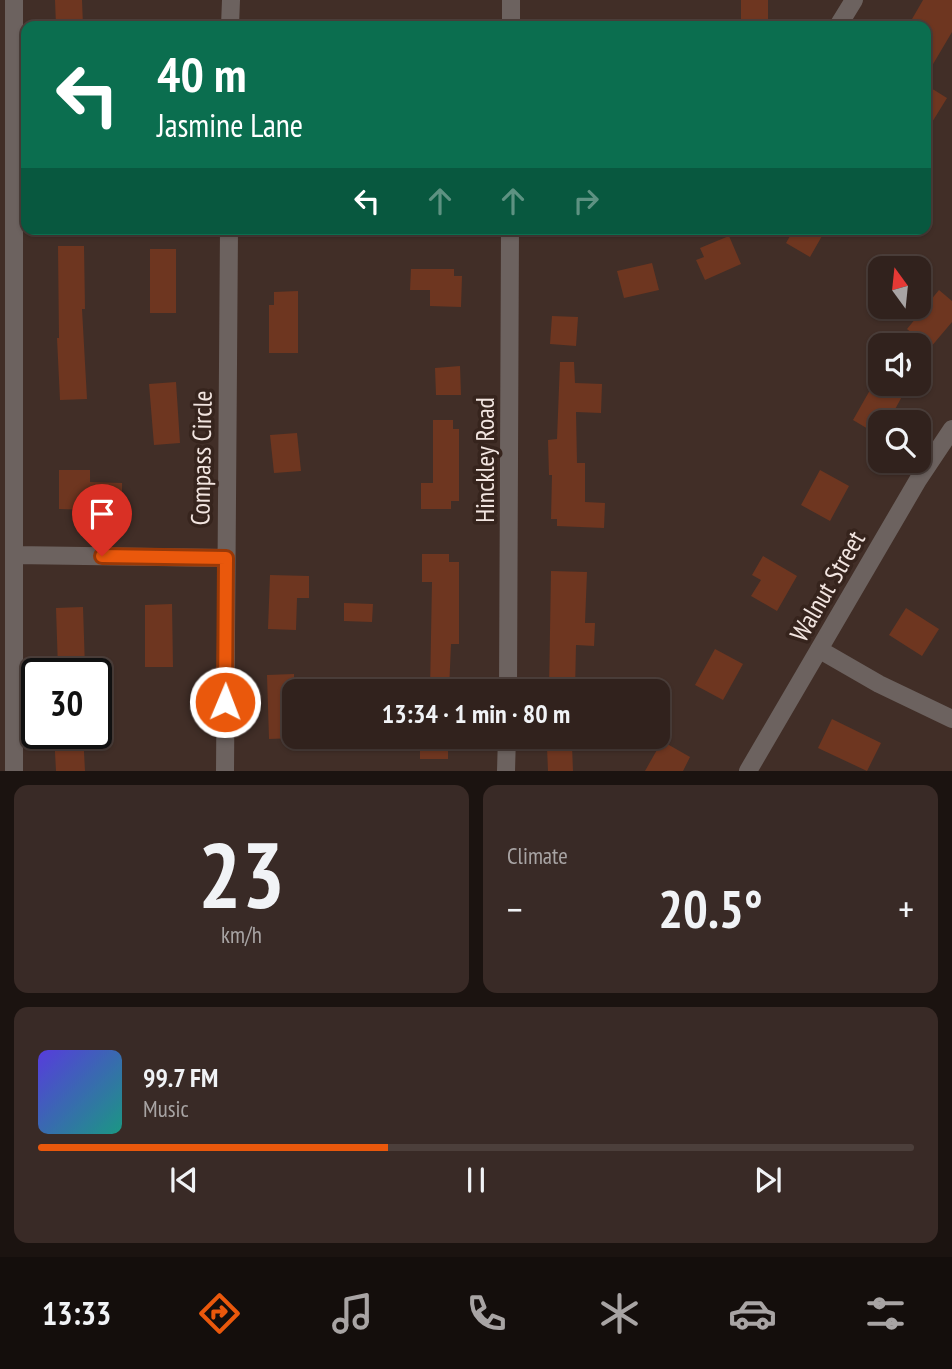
<!DOCTYPE html>
<meta charset="utf-8">
<style>
:root{--surface:#31221d;--page:#392a26;--text:#f1f3f6;--muted:#a8a4a4;--line:#4c3f3b;--accent:#ea580c}
body{margin:0;font-family:"PT Sans Narrow",sans-serif;background:var(--page);color:var(--text);height:100vh;display:flex;flex-direction:column;font-size:26px;white-space:nowrap}
*{box-sizing:border-box;margin:0}
p{font-size:23px;color:var(--muted)}
.icon{flex:none;width:38px;height:38px;fill:none;stroke:currentColor;stroke-width:2;stroke-linecap:round;stroke-linejoin:round}
.map{position:relative;height:771px;overflow:hidden}
.side{display:flex;flex-direction:column;gap:14px;padding:14px;background:#1b1310;flex:1}
.side>*{flex:none}
.top-card{position:absolute;left:21px;top:21px;width:910px;height:214px;border-radius:14px;box-shadow:0 2px 5px #0004,0 0 0 2px var(--line);background:#0b6e4f;color:#fff;overflow:hidden}
.needle{width:46px;rotate:345deg}
.buttons{position:absolute;left:868px;top:256px;display:grid;gap:14px}
.buttons a{display:grid;place-items:center;width:63px;height:63px;border-radius:14px;background:var(--surface);box-shadow:0 2px 5px #0004,0 0 0 2px var(--line);font-size:35px}
.speed{position:absolute;left:21px;top:658px;display:flex;gap:14px;font-size:35px;font-weight:700;text-align:center}
.speed>*{display:grid;place-content:center;width:91px;height:91px;border-radius:50%;background:var(--surface);box-shadow:0 2px 5px #0004,0 0 0 2px var(--line);line-height:1}
.speed .limit{border:4px solid #111;border-radius:10px;background:#fff;color:#111}
.pin{position:absolute;display:grid;place-items:center;width:60px;height:60px;color:#fff;margin:-72px -30px;border-radius:50% 50% 50% 0;rotate:-45deg;box-shadow:0 0 7px #0007}
.pin .icon{rotate:45deg}
.me{position:absolute;width:77px;margin:-38px;rotate:1deg;stroke-linejoin:round;filter:drop-shadow(0 0 5px #0008)}
.turn{display:flex;align-items:center;gap:24px;height:147px;padding:0 21px;font-size:32px}
.turn .icon{width:91px;height:91px;stroke-width:2.5}
.turn b{display:block;font-size:49px;line-height:60px}
.lanes{display:flex;align-items:center;height:66px;padding:0 21px;background:#0003;justify-content:center;gap:35px;direction:ltr}
.lanes .off{opacity:.35}
.big{font-size:52px;font-weight:700;line-height:1.1}
.side .widget{flex:1;display:flex;flex-direction:column;justify-content:center;gap:10px;min-width:0;padding:0 24px;border-radius:14px;background:var(--page)}
.side .dial{align-items:center;gap:0}
.dial b{font-size:91px;line-height:1}
.song{display:flex;align-items:center;gap:21px}
.cover{width:84px;height:84px;border-radius:10px;background:linear-gradient(135deg,hsl(250 70% 55%),hsl(170 70% 35%))}
.played{height:7px;border-radius:4px;background:linear-gradient(90deg,var(--accent) 40%,var(--line) 40%)}
.keys{display:flex;justify-content:space-around;direction:ltr}
.heat{display:flex;justify-content:space-between;align-items:center;font-size:38px;direction:ltr}
.side .tiles{flex:1;display:grid;gap:14px;grid-template-columns:1fr 1fr}
.widget:last-child{grid-column:span 2}
.trip{position:absolute;left:282px;top:679px;width:388px;height:70px;border-radius:14px;background:var(--surface);box-shadow:0 2px 5px #0004,0 0 0 2px var(--line);font-weight:700;line-height:70px;text-align:center}
.tabs{display:flex;height:112px;justify-content:space-around;align-items:center;background:#140e0c;color:var(--muted)}
.tabs .icon{width:49px;height:49px}
.tabs .active{color:var(--accent)}
.tabs b{font-size:32px;color:var(--text)}
.map>svg:first-child{display:block}
.building{fill:#6e3620}
.lines{fill:none;stroke-linecap:round;stroke-linejoin:round}
.minor{stroke:#6c625f;stroke-width:18}
.route-casing{stroke:#983908;stroke-width:18}
.route{stroke:#ea580c;stroke-width:12}
.labels{text-anchor:middle;dominant-baseline:central;stroke-width:7;stroke-linejoin:round;paint-order:stroke}
.street-label{font-size:26px;fill:#f2e5e0;stroke:#36241d}
</style>
<div class="map">
<svg width="952" height="771" viewBox="0 0 952 771">
<rect width="100%" height="100%" fill="#412e27"/>
<path class="building" d="M 55,0 L 82,0 L 83,26 L 56,26 Z
M 741,0 L 768,0 L 768,26 L 741,26 Z
M 923,0 L 952,0 L 952,32 L 926,76 L 926,26 L 908,26 Z
M 926,85 L 947,98 L 926,132 Z
M 794,229 L 826,229 L 810,257 L 786,243 Z
M 729,236 L 741,264 L 705,280 L 696,260 L 704,257 L 700,248 Z
M 58,246 L 84,246 L 85,309 L 82,309 L 87,399 L 60,400 L 57,338 L 59,338 Z
M 150,249 L 176,249 L 176,313 L 150,313 Z
M 652,263 L 659,290 L 624,298 L 617,271 Z
M 411,269 L 454,269 L 454,276 L 462,276 L 461,307 L 430,306 L 430,290 L 410,290 Z
M 939,290 L 952,301 L 952,322 L 930,348 L 907,329 Z
M 298,291 L 298,353 L 269,353 L 269,305 L 274,305 L 274,292 Z
M 552,316 L 578,317 L 576,346 L 550,344 Z
M 560,362 L 574,362 L 575,383 L 602,384 L 601,413 L 576,412 L 577,463 L 585,463 L 585,502 L 605,503 L 604,528 L 557,526 L 557,519 L 551,519 L 552,475 L 549,475 L 548,440 L 557,439 Z
M 460,366 L 461,395 L 436,395 L 435,368 Z
M 878,376 L 880,383 L 891,383 L 905,391 L 888,422 L 880,422 L 880,436 L 853,420 Z
M 176,382 L 180,443 L 154,445 L 149,384 Z
M 433,420 L 453,420 L 453,429 L 459,429 L 459,501 L 451,501 L 451,509 L 421,509 L 421,483 L 433,483 Z
M 297,433 L 301,471 L 274,473 L 270,435 Z
M 59,470 L 90,470 L 90,482 L 122,483 L 122,511 L 59,509 Z
M 820,470 L 849,486 L 830,521 L 801,505 Z
M 422,554 L 449,554 L 449,562 L 459,562 L 459,644 L 451,644 L 449,691 L 430,691 L 432,582 L 422,582 Z
M 763,556 L 797,576 L 777,611 L 751,596 L 761,580 L 752,575 Z
M 551,571 L 587,572 L 585,623 L 595,623 L 594,646 L 576,645 L 575,691 L 549,691 Z
M 270,575 L 309,576 L 309,598 L 297,598 L 296,630 L 268,629 Z
M 344,603 L 373,604 L 372,622 L 344,621 Z
M 172,604 L 173,667 L 145,667 L 145,605 Z
M 83,607 L 85,668 L 58,669 L 56,608 Z
M 906,608 L 939,629 L 922,656 L 889,635 Z
M 715,649 L 743,664 L 723,700 L 695,685 Z
M 294,674 L 294,738 L 269,739 L 267,675 Z
M 832,719 L 881,743 L 867,771 L 818,748 Z
M 54,733 L 83,733 L 85,771 L 56,771 Z
M 420,737 L 448,737 L 448,759 L 420,759 Z
M 662,741 L 690,757 L 683,771 L 645,771 Z
M 572,746 L 573,771 L 548,771 L 547,747 Z"/>
<g class="lines">
<path class="minor" d="M 230,26 L 231,0
M 511,26 L 511,0
M 838,26 L 854,0
M 14,555 L 226,558
M 820,650 L 879,684 L 952,719
M 508,691 L 510,229
M 14,771 L 14,0
M 225,771 L 229,229
M 506,771 L 507,737
M 748,771 L 918,480 L 952,429"/>
</g>
<g class="lines">
<g class="route-casing">
<path id="route" d="M 102,556 L 226,558 L 225,702"/>
</g>
<use href="#route" class="route"/>
</g>
<g class="labels">
<g class="street-label">
<text transform="translate(201 458) rotate(-89)">Compass Circle</text>
<text transform="translate(484 460) rotate(-90)">Hinckley Road</text>
<text transform="translate(827 586) rotate(-60)">Walnut Street</text>
</g>
</g>
</svg>
<div class="buttons">
<a><svg class="needle" viewBox="-14 -14 28 28"><path d="M0-13l5 13h-10z" fill="#e53935"/><path d="M0 13l5-13h-10z" fill="#a8a4a4"/></svg></a>
<a><svg class="icon" aria-label="sound" viewBox="0 0 24 24"><path d="M4 9h4l5-4v14l-5-4H4zM17 9q2 3 0 6"/></svg></a>
<a><svg class="icon" aria-label="search" viewBox="0 0 24 24"><circle cx="10" cy="10" r="6"/><path d="M15 15l6 6"/></svg></a>
</div>
<div class="speed"><div class="limit">30</div></div>
<div class="pin" style="left:102px;top:556px;background:#d93025"><svg class="icon" aria-label="arrive" viewBox="0 0 24 24"><path d="M6 21V4h12l-3 4 3 4H6"/></svg></div>
<svg class="me" style="left:225px;top:702px" viewBox="-20 -20 40 40"><circle r="17" fill="#ea580c" stroke="#fff" stroke-width="3"/><path d="M0-11L8 9 0 5-8 9z" fill="#fff"/></svg>
<div class="trip">13:34 · 1 min · 80 m</div>
<div class="top-card">
<div class="turn"><svg class="icon" aria-label="left" viewBox="0 0 24 24"><path d="M17 20v-9H6M10 6l-5 5 5 5"/></svg><div><b>40 m</b>Jasmine Lane</div></div>
<div class="lanes"><svg class="icon" aria-label="left" viewBox="0 0 24 24"><path d="M17 20v-9H6M10 6l-5 5 5 5"/></svg><svg class="icon off" aria-label="ahead" viewBox="0 0 24 24"><path d="M12 20V5M6 11l6-6 6 6"/></svg><svg class="icon off" aria-label="ahead" viewBox="0 0 24 24"><path d="M12 20V5M6 11l6-6 6 6"/></svg><svg class="icon off" aria-label="right" viewBox="0 0 24 24"><path d="M7 20v-9h11M14 6l5 5-5 5"/></svg></div>
</div>
</div>
<section class="side">
<div class="tiles">
<div class="widget dial"><b>23</b><p>km/h</p></div>
<div class="widget"><p>Climate</p>
<div class="heat"><a>−</a><b class="big">20.5°</b><a>+</a></div>
</div>
<div class="widget">
<div class="song"><i class="cover"></i><div><b>99.7 FM</b><p>Music</p></div></div>
<div class="played"></div>
<div class="keys"><svg class="icon" aria-label="previous" viewBox="0 0 24 24"><path d="M18 5L8 12l10 7zM5 5v14"/></svg><svg class="icon" aria-label="pause" viewBox="0 0 24 24"><path d="M8 5v14M16 5v14"/></svg><svg class="icon" aria-label="next" viewBox="0 0 24 24"><path d="M6 5l10 7-10 7zM19 5v14"/></svg></div>
</div>
</div>
</section>
<nav class="tabs">
<b>13:33</b>
<svg class="icon active" aria-label="directions" viewBox="0 0 24 24"><path d="M12 3l9 9-9 9-9-9zM9 14v-3h6M13 9l2 2-2 2"/></svg>
<svg class="icon" aria-label="music" viewBox="0 0 24 24"><path d="M9 18V5l10-2v13"/><circle cx="6" cy="18" r="3"/><circle cx="16" cy="16" r="3"/></svg>
<svg class="icon" aria-label="phone" viewBox="0 0 24 24"><path d="M5 4h4l2 5-3 2q2 4 5 5l2-3 5 2v4C11 20 4 13 5 4z"/></svg>
<svg class="icon" aria-label="climate" viewBox="0 0 24 24"><path d="M12 3v18M4 7l16 10M4 17L20 7"/></svg>
<svg class="icon" aria-label="car" viewBox="0 0 24 24"><path d="M5 17H2v-5l4-1 3-4h7l3 4 3 1v5h-3M9 17h6M6 11h13"/><circle cx="7" cy="17" r="2"/><circle cx="17" cy="17" r="2"/></svg>
<svg class="icon" aria-label="filters" viewBox="0 0 24 24"><path d="M4 7h16M4 17h16"/><circle cx="9" cy="7" r="2"/><circle cx="15" cy="17" r="2"/></svg>
</nav>
